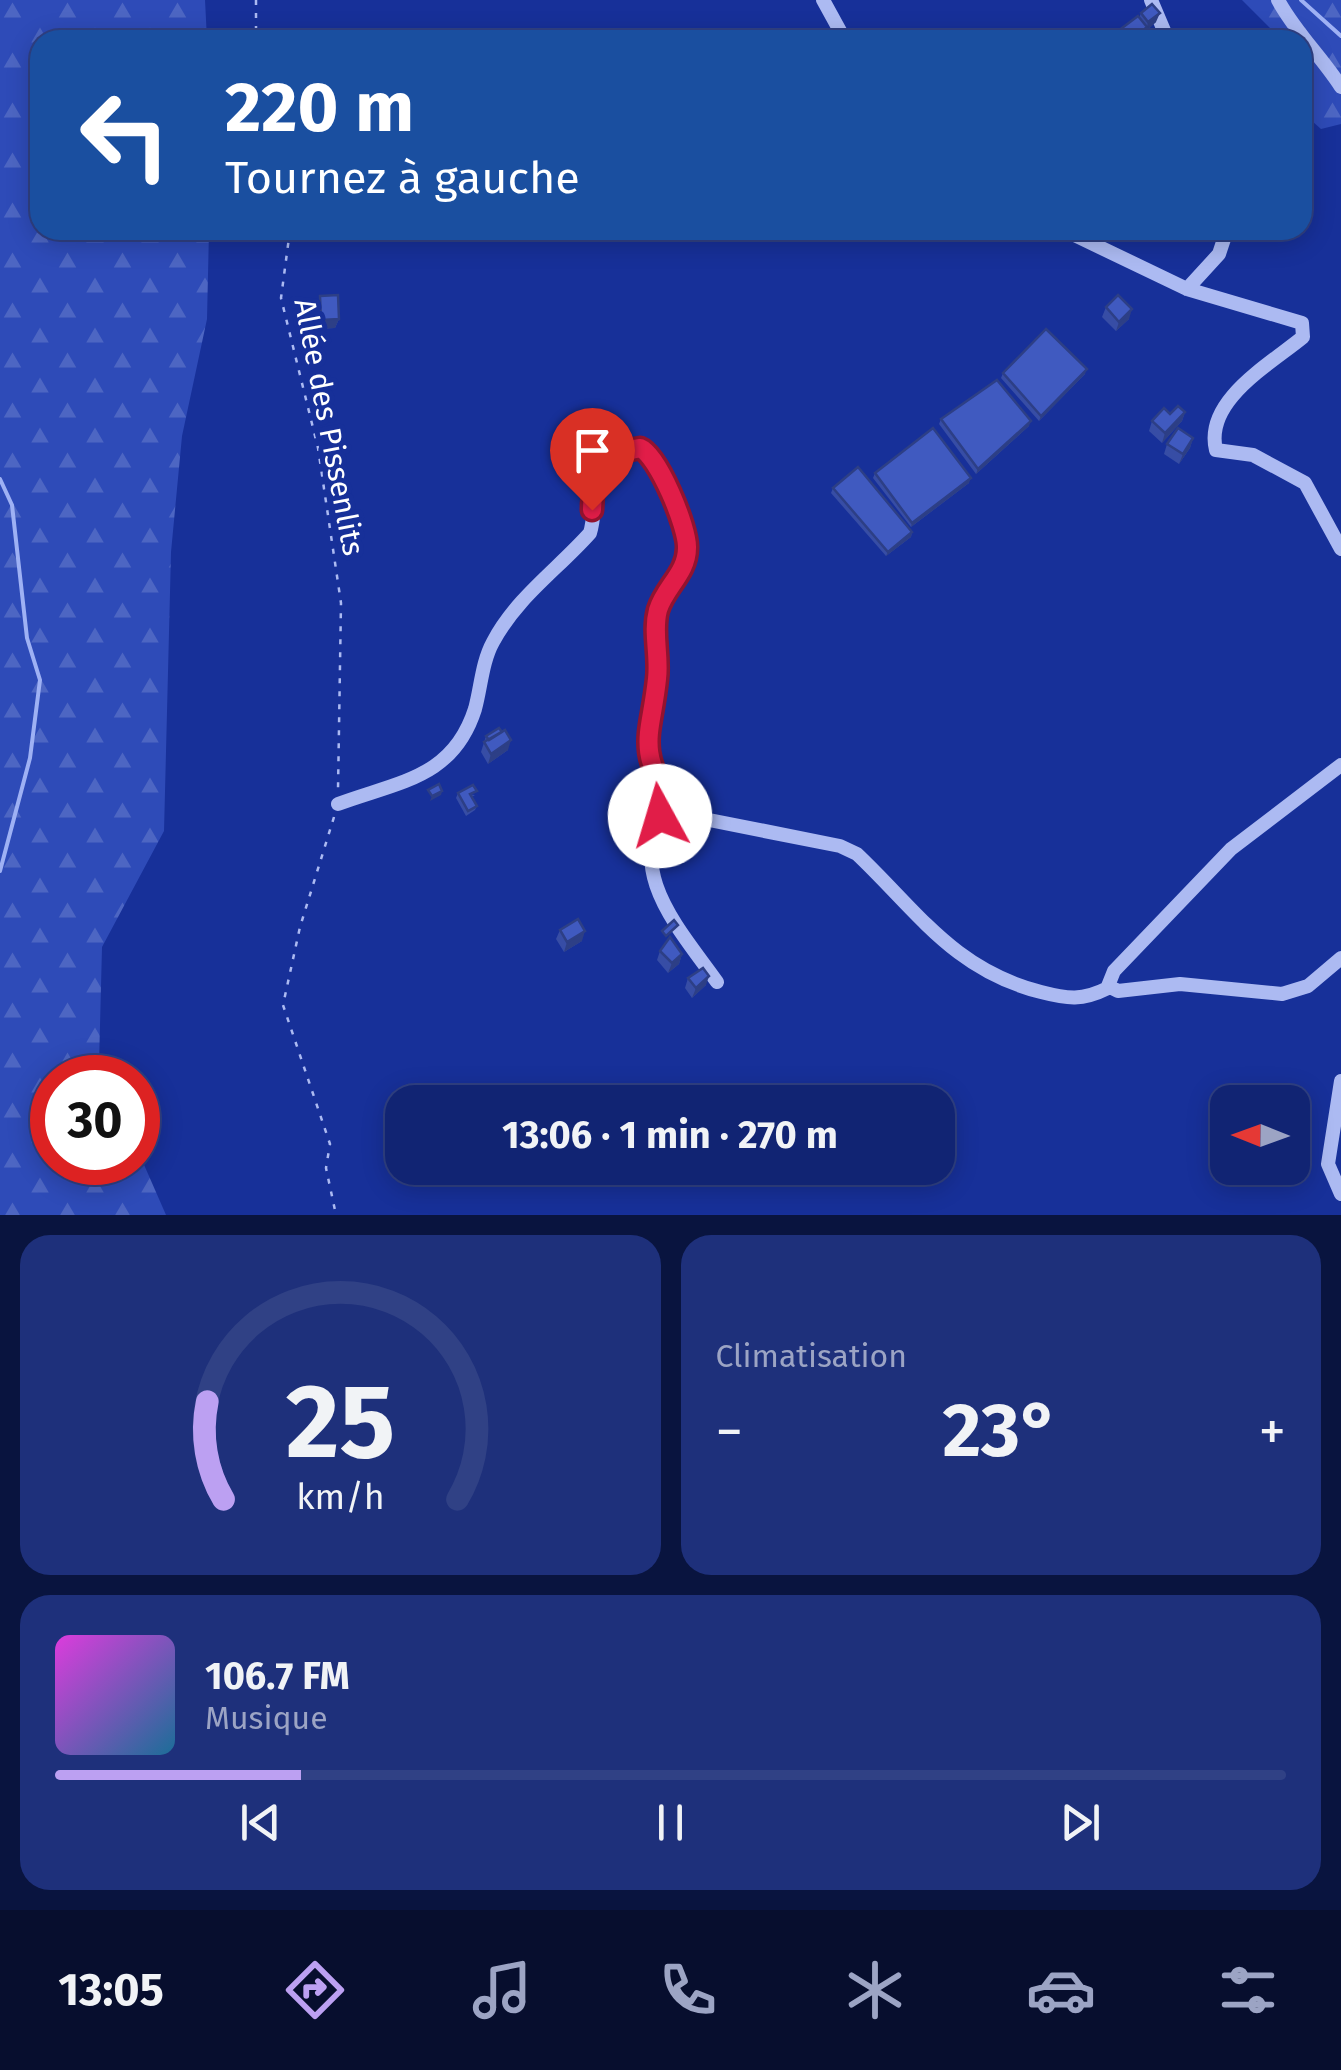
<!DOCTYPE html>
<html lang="fr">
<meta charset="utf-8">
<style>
:root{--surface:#112473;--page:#1e307b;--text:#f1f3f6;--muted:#9ca4c4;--line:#304185;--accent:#bca0f2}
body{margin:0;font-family:"Fira Sans",sans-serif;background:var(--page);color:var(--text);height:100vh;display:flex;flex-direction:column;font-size:38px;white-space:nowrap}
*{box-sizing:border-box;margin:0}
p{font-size:32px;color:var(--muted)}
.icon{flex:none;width:55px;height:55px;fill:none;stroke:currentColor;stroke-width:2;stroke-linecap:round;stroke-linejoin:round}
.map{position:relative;height:1215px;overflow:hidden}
.sheet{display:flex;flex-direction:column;gap:20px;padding:20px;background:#09143f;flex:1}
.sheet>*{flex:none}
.banner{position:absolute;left:30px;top:30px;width:1282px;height:210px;border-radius:30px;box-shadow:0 5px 25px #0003,0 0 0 2px var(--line);background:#1a4fa0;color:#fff;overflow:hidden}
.needle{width:65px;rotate:271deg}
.controls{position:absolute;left:1210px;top:1085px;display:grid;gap:20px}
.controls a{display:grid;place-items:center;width:100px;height:100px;border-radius:20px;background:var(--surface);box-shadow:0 5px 25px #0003,0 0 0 2px var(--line);font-size:50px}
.speed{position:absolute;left:30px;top:1055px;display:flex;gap:20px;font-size:50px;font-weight:700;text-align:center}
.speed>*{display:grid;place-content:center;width:130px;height:130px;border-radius:50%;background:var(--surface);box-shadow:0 5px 25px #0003,0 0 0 2px var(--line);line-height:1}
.speed .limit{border:15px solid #d22;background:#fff;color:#111}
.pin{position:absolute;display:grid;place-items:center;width:85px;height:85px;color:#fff;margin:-102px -42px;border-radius:50% 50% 50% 0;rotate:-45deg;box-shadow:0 0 10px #0007}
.pin .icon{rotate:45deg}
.me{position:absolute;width:110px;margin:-55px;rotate:354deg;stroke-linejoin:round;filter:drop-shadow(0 0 8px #0008)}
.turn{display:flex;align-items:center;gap:35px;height:210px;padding:0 30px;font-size:45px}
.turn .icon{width:130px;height:130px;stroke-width:2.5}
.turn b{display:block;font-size:70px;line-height:85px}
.big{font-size:75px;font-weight:700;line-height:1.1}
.sheet .widget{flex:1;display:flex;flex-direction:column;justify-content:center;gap:15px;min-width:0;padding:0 35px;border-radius:30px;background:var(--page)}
.sheet .dial{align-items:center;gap:0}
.dial svg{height:260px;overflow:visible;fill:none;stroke:var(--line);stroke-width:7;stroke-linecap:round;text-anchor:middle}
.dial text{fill:var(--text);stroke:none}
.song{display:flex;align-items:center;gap:30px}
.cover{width:120px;height:120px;border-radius:15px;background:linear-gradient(135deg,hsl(300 70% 55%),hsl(200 70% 35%))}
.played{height:10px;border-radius:5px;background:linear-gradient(90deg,var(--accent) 20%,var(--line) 20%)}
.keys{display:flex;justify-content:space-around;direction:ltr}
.heat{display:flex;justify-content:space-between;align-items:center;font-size:55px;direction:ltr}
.sheet .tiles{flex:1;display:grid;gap:20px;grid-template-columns:1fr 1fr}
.widget:last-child{grid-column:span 2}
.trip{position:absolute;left:385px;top:1085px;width:570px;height:100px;border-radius:30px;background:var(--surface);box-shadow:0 5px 25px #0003,0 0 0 2px var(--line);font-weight:700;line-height:100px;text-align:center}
.tab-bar{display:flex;height:160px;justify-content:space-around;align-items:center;background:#070e2e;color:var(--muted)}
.tab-bar .icon{width:70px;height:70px}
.tab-bar .current{color:var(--accent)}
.tab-bar b{font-size:45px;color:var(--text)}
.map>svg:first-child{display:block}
.forest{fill:url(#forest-firs)}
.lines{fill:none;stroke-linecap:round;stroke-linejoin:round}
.stream{stroke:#9eb1f4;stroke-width:4}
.path{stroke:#acbaf2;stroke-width:2.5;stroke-dasharray:5 8;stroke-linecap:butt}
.minor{stroke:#acbaf2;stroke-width:14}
.wall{fill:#374da5}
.shaded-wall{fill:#2d3f86}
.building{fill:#405ac0;stroke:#2d3f86;stroke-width:2.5}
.route-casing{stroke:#92132f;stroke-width:25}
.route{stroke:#e11d48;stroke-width:18}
.labels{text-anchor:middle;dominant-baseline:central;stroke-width:10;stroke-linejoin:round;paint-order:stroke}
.street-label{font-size:30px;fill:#fff;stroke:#173099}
</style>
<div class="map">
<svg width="1341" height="1215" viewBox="0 0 1341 1215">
<defs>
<pattern id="forest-firs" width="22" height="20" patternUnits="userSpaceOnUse" patternTransform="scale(2.5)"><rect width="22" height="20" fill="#2e4bb8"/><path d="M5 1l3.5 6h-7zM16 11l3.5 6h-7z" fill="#4d66c3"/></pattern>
</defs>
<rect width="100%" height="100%" fill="#173099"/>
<path class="forest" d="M 0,0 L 205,0 L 207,40 L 40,40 L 40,230 L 209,230 L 207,319 L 182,436 L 171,552 L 164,831 L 102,947 L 99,1064 L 105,1077 L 52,1078 L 52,1162 L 138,1162 L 138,1151 L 166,1215 L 0,1215 Z
M 1242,0 L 1341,0 L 1341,124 L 1321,129 L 1303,113 L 1302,40 L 1282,40 Z"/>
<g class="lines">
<path class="stream" d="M 1301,0 L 1341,36
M 0,479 L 12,505 L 27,638 L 40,680 L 30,758 L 0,871"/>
<path class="path" d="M 256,0 L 256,40
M 290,230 L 281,298 L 318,448 L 341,603 L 338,790
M 334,817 L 300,927 L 283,1005 L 330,1144 L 326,1168 L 336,1215"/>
<path class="minor" d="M 823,0 L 845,40
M 1151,0 L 1168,40
M 1278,0 C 1295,32 1321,56 1341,87
M 1064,230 L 1187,289 L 1302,323 L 1303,337 C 1269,365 1204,401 1216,450 L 1253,455 L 1305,483 L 1341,549
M 1187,289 L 1219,254 L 1227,230
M 1341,765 L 1231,849 L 1114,971 L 1108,986 L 1118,991 L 1180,984 L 1282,994 L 1308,986 L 1341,958
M 670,803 C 621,868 678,927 717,982
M 338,804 C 400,781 453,778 475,709 C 481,687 482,662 493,642 C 517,597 557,570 590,533 C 601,497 581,455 639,448 C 658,455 688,528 687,549 C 687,573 664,587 658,610 C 652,632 660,656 657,679 C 656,694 649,708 647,724 C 642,756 659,801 689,816 L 840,846 L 857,854 C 918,912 954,970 1041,992 C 1068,999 1082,1001 1108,988
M 1341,1081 L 1328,1164 L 1341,1194"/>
</g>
<path class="wall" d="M 1141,13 L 1156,22 L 1145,32 L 1143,37 L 1139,40 L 1115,40 L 1118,31 L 1139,18 Z
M 320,296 L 339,319 L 335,328 L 318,329 L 317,305 Z
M 1106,307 L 1129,319 L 1116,331 L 1102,317 Z
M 1003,373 L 1085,374 L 1039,421 L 1001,378 Z
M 1185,412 L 1182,421 L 1162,443 L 1149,431 L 1152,421 L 1170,414 Z
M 941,419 L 1029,426 L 976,474 L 939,424 Z
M 1193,438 L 1190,448 L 1179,464 L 1164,454 L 1167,444 Z
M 875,473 L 969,483 L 911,527 L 873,478 Z
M 833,488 L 912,532 L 911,537 L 886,556 L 831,493 Z
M 486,736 L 508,750 L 488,764 L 481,752 Z
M 458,793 L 475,795 L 472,797 L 477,806 L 475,810 L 466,816 L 456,798 Z
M 560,930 L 582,941 L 564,952 L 556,939 Z
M 660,951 L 682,954 L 679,964 L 668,973 L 657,960 Z
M 688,978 L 706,985 L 692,998 L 685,988 Z"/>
<path class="shaded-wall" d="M 1160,13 L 1156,22 L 1145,32 L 1143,37 L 1139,40 L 1131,40 L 1147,27 L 1148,22 Z
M 1132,309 L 1129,319 L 1116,331 L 1119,322 Z
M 339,319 L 335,328 L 318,329 L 321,320 Z
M 1087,369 L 1085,374 L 1039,421 L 1041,416 Z
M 1185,412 L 1182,421 L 1162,443 L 1165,433 Z
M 1031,421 L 1029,426 L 976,474 L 978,469 Z
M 1193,438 L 1190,448 L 1179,464 L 1183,454 Z
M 971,478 L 969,483 L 911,527 L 912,523 Z
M 912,532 L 911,537 L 886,556 L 888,552 Z
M 511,740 L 508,750 L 488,764 L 491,754 Z
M 442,791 L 441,795 L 430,801 L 432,796 Z
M 585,931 L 582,941 L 564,952 L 567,942 Z
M 682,954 L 679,964 L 668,973 L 672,963 Z
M 709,976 L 706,985 L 692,998 L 696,988 Z"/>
<path class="building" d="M 1152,4 L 1160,13 L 1148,22 L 1141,13 Z
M 1138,16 L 1147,27 L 1131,40 L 1125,40 L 1118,31 Z
M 719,34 L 727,40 L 707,40 L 711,35 L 715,39 Z
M 338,295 L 339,319 L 321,320 L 320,296 Z
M 1118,295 L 1132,309 L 1119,322 L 1106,307 Z
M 1046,329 L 1087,369 L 1041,416 L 1003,373 Z
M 997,380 L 1031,421 L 978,469 L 941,419 Z
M 1178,406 L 1185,412 L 1165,433 L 1152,421 L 1164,408 L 1170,414 Z
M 933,428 L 971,478 L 912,523 L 875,473 Z
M 1178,428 L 1193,438 L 1183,454 L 1167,444 Z
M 858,467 L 912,532 L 888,552 L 833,488 Z
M 499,728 L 502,732 L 489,740 L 486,736 Z
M 505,730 L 511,740 L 491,754 L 484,742 Z
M 439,784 L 442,791 L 432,796 L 428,790 Z
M 473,785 L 477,791 L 470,794 L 477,806 L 468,811 L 458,793 Z
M 578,919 L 585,931 L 567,942 L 560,930 Z
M 674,920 L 678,925 L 666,936 L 662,931 Z
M 670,937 L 682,954 L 672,963 L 660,951 Z
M 703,968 L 709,976 L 696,988 L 688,978 Z"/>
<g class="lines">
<g class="route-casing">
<path id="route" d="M 592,510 C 592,478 605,453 640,448 C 658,455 688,528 687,548 C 687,573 665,587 658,610 C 652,632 660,656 657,679 C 651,736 636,745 670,803 L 660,816"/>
</g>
<use href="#route" class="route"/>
</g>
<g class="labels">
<g class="street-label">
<text transform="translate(329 427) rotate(79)">Allée des Pissenlits</text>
</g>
</g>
</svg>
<div class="controls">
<a><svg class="needle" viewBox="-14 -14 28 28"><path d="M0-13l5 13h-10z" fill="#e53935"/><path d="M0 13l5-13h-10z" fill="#9ca4c4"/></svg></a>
</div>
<div class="speed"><div class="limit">30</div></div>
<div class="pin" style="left:592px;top:510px;background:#d93025"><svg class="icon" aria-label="arrive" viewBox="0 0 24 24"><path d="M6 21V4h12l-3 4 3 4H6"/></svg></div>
<svg class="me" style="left:660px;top:816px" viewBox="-20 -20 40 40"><circle r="19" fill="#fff"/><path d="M0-13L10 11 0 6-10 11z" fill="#e11d48"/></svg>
<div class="trip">13:06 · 1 min · 270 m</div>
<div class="banner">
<div class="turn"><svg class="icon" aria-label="left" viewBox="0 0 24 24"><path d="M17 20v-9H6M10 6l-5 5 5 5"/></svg><div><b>220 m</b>Tournez à gauche</div></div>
</div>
</div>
<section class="sheet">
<div class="tiles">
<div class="widget dial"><svg viewBox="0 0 100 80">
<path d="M14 69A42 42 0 1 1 86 69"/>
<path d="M14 69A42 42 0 0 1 9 39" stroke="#bca0f2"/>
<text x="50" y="56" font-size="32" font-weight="700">25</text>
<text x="50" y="72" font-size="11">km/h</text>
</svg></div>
<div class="widget"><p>Climatisation</p>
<div class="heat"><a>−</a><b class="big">23°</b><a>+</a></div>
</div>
<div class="widget">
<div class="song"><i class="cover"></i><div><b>106.7 FM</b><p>Musique</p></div></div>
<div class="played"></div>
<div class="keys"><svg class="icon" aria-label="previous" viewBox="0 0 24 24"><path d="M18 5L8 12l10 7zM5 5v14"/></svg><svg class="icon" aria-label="pause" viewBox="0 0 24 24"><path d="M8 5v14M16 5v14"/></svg><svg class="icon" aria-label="next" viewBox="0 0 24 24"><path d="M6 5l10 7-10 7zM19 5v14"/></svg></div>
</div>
</div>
</section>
<nav class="tab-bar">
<b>13:05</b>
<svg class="icon current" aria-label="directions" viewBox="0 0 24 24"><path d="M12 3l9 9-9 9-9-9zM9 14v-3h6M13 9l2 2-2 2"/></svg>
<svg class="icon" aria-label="music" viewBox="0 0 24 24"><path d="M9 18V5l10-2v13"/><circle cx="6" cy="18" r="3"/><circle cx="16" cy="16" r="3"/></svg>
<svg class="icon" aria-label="phone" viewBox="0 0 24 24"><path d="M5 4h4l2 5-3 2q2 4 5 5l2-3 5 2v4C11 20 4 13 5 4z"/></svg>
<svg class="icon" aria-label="climate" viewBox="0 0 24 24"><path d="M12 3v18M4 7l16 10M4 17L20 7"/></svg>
<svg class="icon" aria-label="car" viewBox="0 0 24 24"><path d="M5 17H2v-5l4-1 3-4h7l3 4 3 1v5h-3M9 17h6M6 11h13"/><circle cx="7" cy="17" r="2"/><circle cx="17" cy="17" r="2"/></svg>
<svg class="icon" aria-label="filters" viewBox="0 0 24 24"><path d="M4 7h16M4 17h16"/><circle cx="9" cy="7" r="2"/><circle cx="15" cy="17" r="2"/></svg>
</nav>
